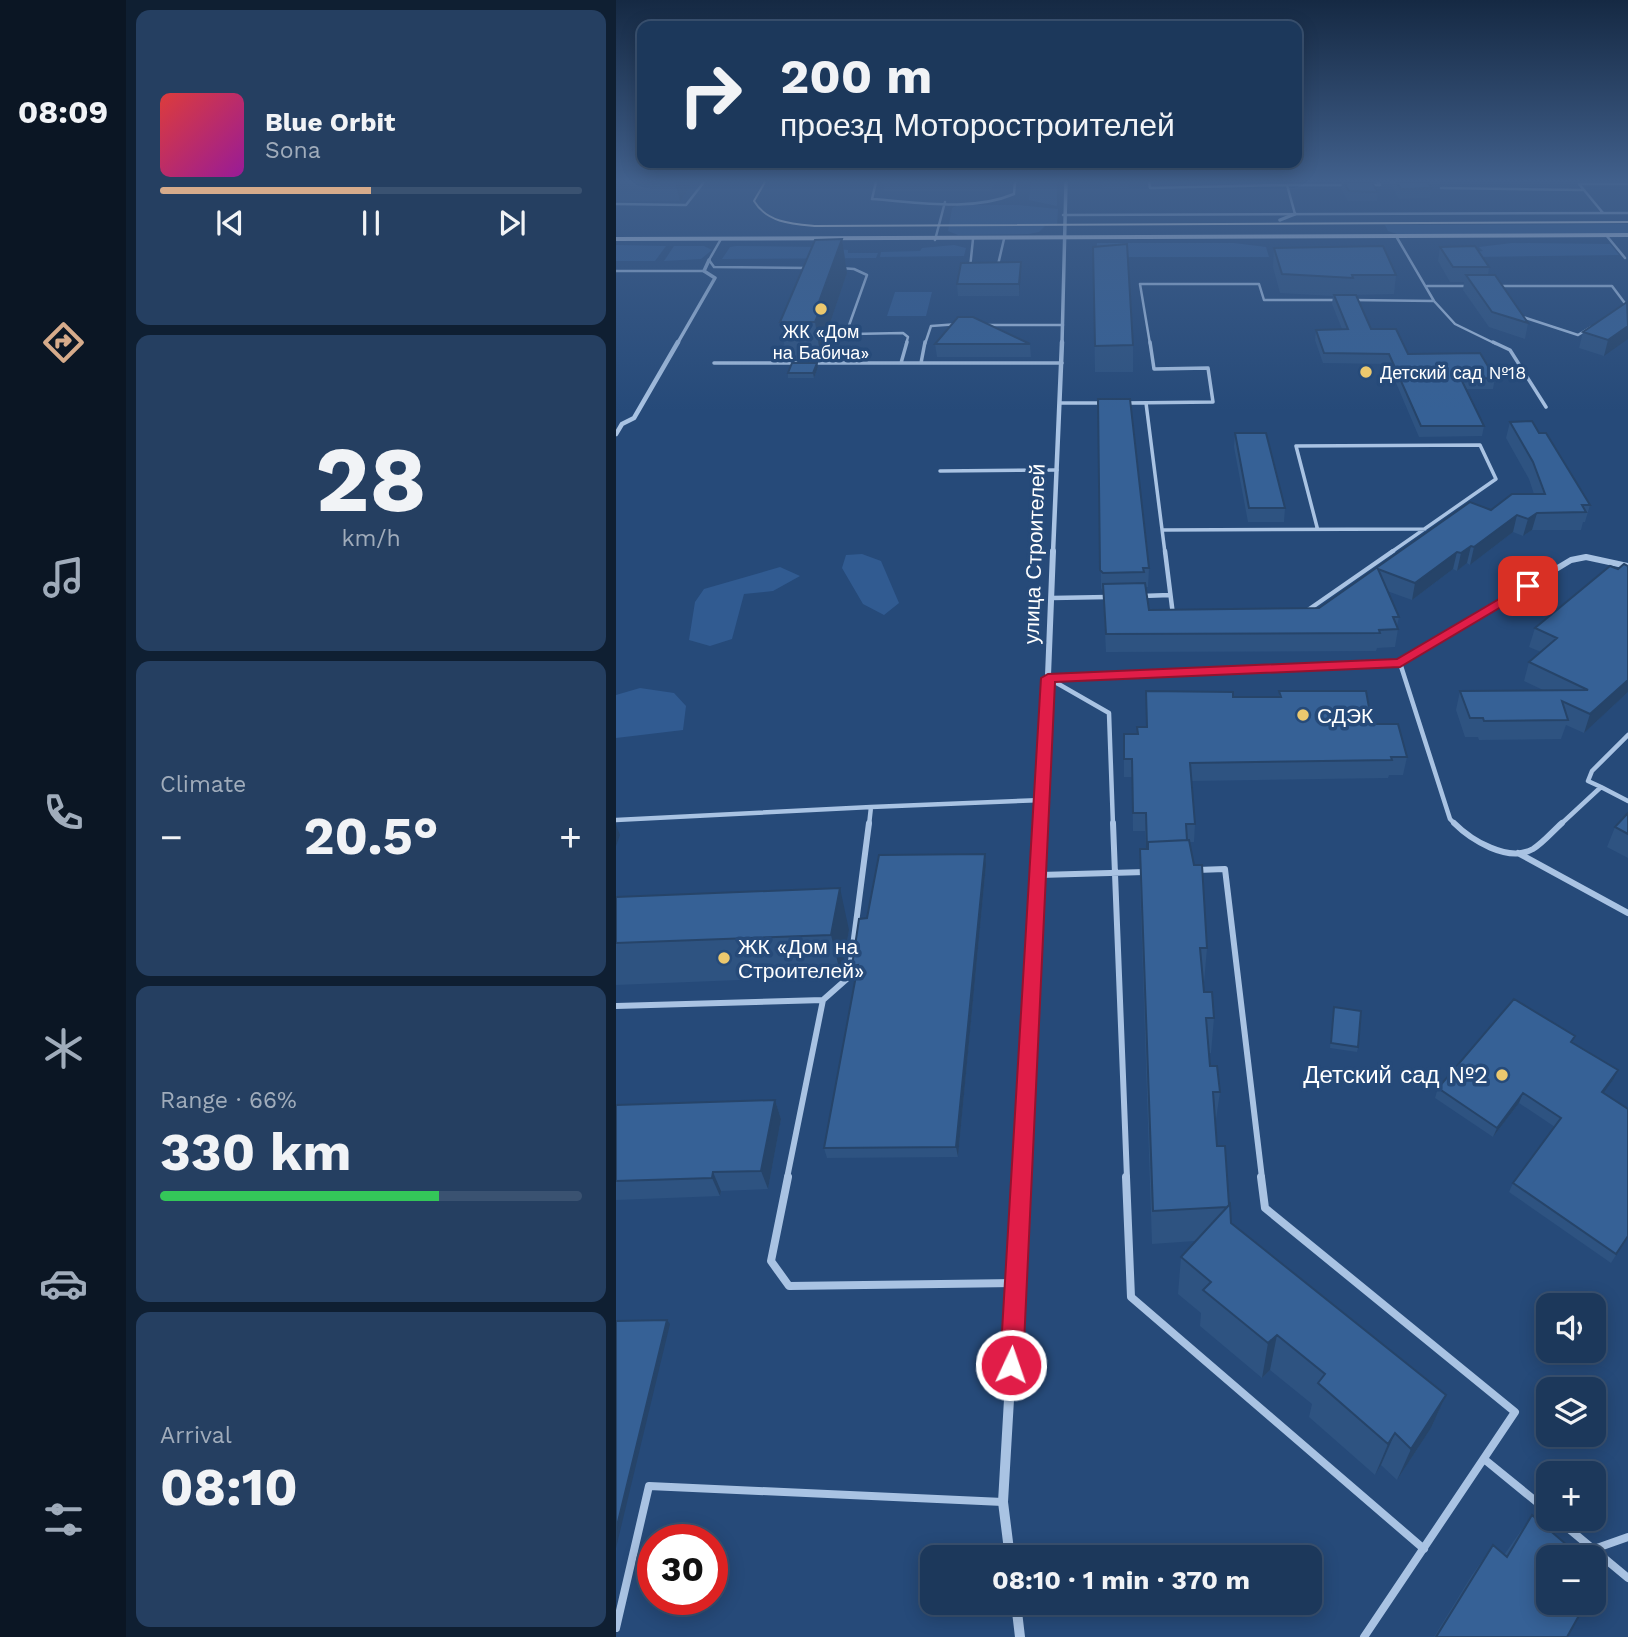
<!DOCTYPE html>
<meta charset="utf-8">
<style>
:root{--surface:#1c385b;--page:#253f61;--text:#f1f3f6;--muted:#a0acbb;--line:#3a5271;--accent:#d6ab8b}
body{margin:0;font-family:"Work Sans",sans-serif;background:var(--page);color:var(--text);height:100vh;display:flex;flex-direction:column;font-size:26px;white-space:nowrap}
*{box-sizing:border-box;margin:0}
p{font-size:23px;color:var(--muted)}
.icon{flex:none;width:38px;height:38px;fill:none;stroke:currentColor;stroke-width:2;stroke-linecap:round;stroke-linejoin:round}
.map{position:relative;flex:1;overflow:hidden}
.details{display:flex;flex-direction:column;gap:10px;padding:10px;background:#0f1f32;width:490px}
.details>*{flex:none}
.top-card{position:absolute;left:21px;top:21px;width:665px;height:147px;border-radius:14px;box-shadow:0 4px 18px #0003,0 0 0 2px var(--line);background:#1c385b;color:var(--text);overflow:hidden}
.fabs{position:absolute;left:920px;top:1293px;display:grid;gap:14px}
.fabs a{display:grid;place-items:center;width:70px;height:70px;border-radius:14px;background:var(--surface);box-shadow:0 4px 18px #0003,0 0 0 2px var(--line);font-size:35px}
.speed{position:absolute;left:21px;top:1524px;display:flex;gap:14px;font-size:35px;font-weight:700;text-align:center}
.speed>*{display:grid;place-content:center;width:91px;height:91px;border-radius:50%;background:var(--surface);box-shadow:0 4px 18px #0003,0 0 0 2px var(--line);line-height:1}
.speed .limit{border:10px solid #d22;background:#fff;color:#111}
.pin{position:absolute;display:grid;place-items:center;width:60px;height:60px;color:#fff;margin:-30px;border-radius:14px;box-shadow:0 4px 10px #0006}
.me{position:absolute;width:77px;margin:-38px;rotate:3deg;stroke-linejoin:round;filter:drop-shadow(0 0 5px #0008)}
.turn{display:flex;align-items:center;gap:24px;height:147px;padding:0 28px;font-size:32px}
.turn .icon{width:91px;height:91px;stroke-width:2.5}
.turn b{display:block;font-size:49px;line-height:60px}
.big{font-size:52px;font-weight:700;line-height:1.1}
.details .tile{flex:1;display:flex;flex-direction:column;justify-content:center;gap:10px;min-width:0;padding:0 24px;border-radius:14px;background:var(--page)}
.details .dial{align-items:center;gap:0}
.dial b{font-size:91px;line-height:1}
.song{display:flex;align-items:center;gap:21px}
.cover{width:84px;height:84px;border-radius:10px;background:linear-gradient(135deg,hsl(0 70% 55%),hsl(300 70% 35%))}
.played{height:7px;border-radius:4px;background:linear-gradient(90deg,var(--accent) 50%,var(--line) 50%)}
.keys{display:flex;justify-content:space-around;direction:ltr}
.heat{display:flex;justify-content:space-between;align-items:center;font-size:38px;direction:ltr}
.charge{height:10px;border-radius:5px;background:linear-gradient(90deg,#34c759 66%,var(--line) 0)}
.trip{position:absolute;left:304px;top:1545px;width:402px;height:70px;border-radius:14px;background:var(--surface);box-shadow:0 4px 18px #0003,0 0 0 2px var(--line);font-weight:700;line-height:70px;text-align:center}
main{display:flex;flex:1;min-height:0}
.tab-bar{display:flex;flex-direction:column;width:126px;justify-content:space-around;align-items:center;background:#0b1624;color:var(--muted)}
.tab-bar .icon{width:49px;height:49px}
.tab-bar .active{color:var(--accent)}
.tab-bar b{font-size:32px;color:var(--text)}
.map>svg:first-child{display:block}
.green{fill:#315b91}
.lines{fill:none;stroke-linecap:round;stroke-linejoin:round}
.lane-far4{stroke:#a9c3e3;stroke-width:2.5}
.lane-far3{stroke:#a9c3e3;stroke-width:3.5}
.lane-far2{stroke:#a9c3e3;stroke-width:4.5}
.lane-far1{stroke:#a9c3e3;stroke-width:6}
.lane{stroke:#a9c3e3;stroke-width:8}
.street-far4{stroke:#a9c3e3;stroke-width:3.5}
.street-far3{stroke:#a9c3e3;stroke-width:4.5}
.street-far2{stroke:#a9c3e3;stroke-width:6}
.street-far1{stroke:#a9c3e3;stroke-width:8}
.street{stroke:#a9c3e3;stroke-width:10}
.secondary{fill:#d2e0f4;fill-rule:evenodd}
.tram{stroke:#fff;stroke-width:2}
.wall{fill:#2e5381}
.shaded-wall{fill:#264469}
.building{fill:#366196;stroke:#264469;stroke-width:2}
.route{fill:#e11d48;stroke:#92132f;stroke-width:2}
.poi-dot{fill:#ecc86e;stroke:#264a79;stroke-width:2.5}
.labels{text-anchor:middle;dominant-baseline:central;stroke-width:7;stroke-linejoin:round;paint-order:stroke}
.far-poi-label{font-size:18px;fill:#fff;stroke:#264a79}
.street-label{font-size:21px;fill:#fff;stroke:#264a79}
.poi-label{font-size:21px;fill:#fff;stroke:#264a79;text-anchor:start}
.near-poi-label{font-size:24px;fill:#fff;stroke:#264a79;text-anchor:end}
</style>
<main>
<nav class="tab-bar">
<b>08:09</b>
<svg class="icon active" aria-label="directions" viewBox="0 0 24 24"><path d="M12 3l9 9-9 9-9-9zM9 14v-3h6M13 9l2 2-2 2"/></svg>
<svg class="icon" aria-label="music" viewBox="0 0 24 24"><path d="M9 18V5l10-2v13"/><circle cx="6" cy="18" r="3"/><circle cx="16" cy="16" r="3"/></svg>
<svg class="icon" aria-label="phone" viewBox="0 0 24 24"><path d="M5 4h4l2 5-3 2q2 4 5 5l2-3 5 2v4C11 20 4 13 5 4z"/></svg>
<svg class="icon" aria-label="climate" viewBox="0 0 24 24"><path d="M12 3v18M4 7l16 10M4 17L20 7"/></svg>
<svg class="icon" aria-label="car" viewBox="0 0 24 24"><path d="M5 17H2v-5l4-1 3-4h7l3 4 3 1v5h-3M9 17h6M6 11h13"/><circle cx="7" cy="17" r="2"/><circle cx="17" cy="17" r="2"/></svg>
<svg class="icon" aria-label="filters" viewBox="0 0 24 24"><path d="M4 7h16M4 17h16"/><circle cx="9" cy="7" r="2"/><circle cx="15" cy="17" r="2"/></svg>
</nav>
<section class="details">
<div class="tile">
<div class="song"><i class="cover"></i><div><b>Blue Orbit</b><p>Sona</p></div></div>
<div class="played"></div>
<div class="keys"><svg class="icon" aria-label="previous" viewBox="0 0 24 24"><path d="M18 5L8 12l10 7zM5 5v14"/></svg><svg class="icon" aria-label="pause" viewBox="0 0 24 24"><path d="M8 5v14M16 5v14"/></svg><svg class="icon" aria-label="next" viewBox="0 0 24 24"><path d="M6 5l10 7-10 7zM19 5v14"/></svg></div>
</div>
<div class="tile dial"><b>28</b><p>km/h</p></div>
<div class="tile"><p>Climate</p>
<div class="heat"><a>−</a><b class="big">20.5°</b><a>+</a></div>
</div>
<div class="tile"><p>Range · 66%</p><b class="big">330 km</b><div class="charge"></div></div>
<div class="tile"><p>Arrival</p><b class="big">08:10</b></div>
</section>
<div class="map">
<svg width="1012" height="1637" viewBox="0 0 1012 1637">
<rect width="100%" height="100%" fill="#264a79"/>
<path class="green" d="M 415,182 L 441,182 L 441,206 L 413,200 Z
M 342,205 L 402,205 L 442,209 L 441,226 L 429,226 L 423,232 L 413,234 L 342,235 L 332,231 L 336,208 Z
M 1012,224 L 1012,233 L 781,234 L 772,231 L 769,225 Z
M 481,243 L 618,243 L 650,247 L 653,257 L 480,257 Z
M 896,243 L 994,244 L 1003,255 L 860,257 L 855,252 L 867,251 L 863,247 Z
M 0,245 L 50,246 L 39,261 L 0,261 Z
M 338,245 L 350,248 L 348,256 L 264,257 L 265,252 L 304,251 L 306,248 Z
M 58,246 L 88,246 L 96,250 L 85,259 L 48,261 Z
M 120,246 L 205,247 L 232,250 L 232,253 L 262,253 L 260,258 L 106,259 L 114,247 Z
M 279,292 L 316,292 L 310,316 L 271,316 Z
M 246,554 L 265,561 L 283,603 L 268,615 L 247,604 L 226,568 L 230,555 Z
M 164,567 L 184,576 L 157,591 L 128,594 L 116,639 L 94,646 L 73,640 L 79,602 L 88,589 Z
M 24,688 L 58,693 L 70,706 L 67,730 L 0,738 L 0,695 Z"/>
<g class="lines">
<path class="lane-far4" d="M 260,182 L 256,199 C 301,202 356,212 398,194 L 399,182
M 533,182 L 534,188 L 671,185 L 679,214
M 671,185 L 731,185
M 751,185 L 764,185 L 762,182
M 825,188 L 967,190
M 0,204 L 70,205 L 88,182
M 987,213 L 963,184 L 1012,184
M 447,215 L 1012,213
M 990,235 L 1009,258
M 105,239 L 93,260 L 98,267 L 193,268
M 319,240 L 329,202
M 224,268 L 238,269 L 251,275 L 231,331 L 236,334 L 287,333 L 292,337 L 290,344
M 354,268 L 357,239
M 381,269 L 388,239
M 0,271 L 88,271
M 811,286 L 854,286
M 881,286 L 996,286 L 1011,306 L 1008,308
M 736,300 L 818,301 L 780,236
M 818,301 L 839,324 L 880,344
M 907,317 L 962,335 L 975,327
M 366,325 L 447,325
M 309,344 L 315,326 L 343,324
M 534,344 L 524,284 L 643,284 L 648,300 L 722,300"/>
<path class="lane-far3" d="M 877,342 L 894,350 L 930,407
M 98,363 L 180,363
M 197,363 L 446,363
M 285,363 L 291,342
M 305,363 L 309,342
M 444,403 L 489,403
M 509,403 L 597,402 L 592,368 L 538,369 L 534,342
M 530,403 L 549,553
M 324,471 L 441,470
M 701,527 L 680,446 L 864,445 L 880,479 L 774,553
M 546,530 L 809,529"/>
<path class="lane-far2" d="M 549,551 L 557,615
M 526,596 L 554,595
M 436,598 L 492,597
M 692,610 L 777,551
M 784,663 L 834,819 L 840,825
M 432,678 L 493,713 L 497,825
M 985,787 L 972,781 L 976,771 L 1012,735
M 255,807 L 427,800
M 0,820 L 255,807 L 253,825
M 944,825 L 985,787 L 1012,801"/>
<path class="lane-far1" d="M 497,823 L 511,1178
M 838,823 C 855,840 892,863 917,849 C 927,843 937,831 946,823
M 902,853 L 1012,913
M 581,870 L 609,869 L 646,1178
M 424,875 L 529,872
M 0,1006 L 207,1000 L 233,977 L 253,823
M 171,1178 L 207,1000"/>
<path class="lane" d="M 172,1177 L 155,1261 L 173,1286 L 400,1283
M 510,1177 L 515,1297 L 808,1549
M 645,1177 L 649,1208 L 899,1412 L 748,1637
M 868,1459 L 933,1512
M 941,1519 L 1012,1578
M 978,1549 L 1012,1537
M 0,1628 L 33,1486 L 387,1502"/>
<path class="street-far4" d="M 664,220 L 679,214
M 61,344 L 99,278 L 88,271 L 93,260
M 446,344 L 450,182"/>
<path class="street-far3" d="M 0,434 L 6,424 L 18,418 L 62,342
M 437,553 L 446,342"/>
<path class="street-far2" d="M 432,678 L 784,663 L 955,560 L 970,557 L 1012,566
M 426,825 L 437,551"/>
<path class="street-far1" d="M 405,1178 L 426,823"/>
<path class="street" d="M 394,1558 L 387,1502 L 406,1177
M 400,1603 L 404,1637"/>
<path class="secondary" d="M 1012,233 L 1012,237 L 0,241 L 0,237 Z"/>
<path class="tram" d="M 149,182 L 138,201 C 151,223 177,224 200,226 L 1012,222"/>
</g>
<path class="wall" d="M 0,182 L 78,182 L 64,201 L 0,201 Z
M 266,182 L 378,182 L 375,191 L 268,191 Z
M 486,182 L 513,182 L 513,189 L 486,189 Z
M 726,182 L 755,182 L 762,192 L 761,201 L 732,201 L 725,189 Z
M 773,182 L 811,182 L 815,188 L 814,198 L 783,199 Z
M 226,239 L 231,273 L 209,338 L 210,346 L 205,359 L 171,359 L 164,322 Z
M 477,247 L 517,345 L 517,372 L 479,372 Z
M 824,247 L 873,267 L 872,275 L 912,323 L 909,339 L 873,327 L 847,290 L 848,282 L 834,282 L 822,261 Z
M 658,248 L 780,275 L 778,294 L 735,295 L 755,329 L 792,354 L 879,378 L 877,389 L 850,389 L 868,426 L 866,436 L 803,437 L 772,364 L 707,363 L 699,340 L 700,330 L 726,329 L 716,304 L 717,296 L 664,293 L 657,267 Z
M 405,274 L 403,296 L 342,296 L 341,284 Z
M 1011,302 L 988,356 L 963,348 L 967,332 Z
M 319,344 L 414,344 L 415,357 L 321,357 Z
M 201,363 L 202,367 L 198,378 L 172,378 L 172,373 Z
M 482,399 L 533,568 L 532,587 L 530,587 L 533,610 L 703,608 L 854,502 L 875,510 L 918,494 L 913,479 L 890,438 L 894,422 L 923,433 L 974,505 L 969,522 L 967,522 L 965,530 L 916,530 L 907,536 L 897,532 L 854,565 L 851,563 L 841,571 L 837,569 L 796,600 L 771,591 L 783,617 L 781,626 L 782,629 L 779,647 L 761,648 L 760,651 L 490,652 L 487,592 L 485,588 Z
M 619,433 L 669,508 L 668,522 L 632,522 L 618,447 Z
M 1012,566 L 1012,692 L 968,733 L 950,725 L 945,739 L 863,740 L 862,737 L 849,737 L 840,710 L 844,691 L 927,690 L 908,681 L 913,662 L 925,652 L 913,647 L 919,628 L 1002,569 Z
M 530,691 L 617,697 L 663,697 L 663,691 L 756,724 L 791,757 L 787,775 L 773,775 L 772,778 L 576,781 L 579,824 L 578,842 L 574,842 L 591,948 L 588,983 L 587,983 L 588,992 L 598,1018 L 595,1053 L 593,1053 L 594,1066 L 604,1092 L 599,1126 L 601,1146 L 615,1223 L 830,1395 L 815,1428 L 781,1480 L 765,1465 L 759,1475 L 693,1417 L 696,1404 L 654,1370 L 646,1378 L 584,1326 L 585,1313 L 562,1294 L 565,1257 L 579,1241 L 536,1244 L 524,885 L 524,849 L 530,849 L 529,831 L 517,831 L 516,777 L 508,777 L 508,752 L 521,734 L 530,727 Z
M 1012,813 L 1012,858 L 991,847 L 999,827 Z
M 369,854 L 370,865 L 342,1157 L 211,1158 L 208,1148 L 240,976 L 239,976 L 236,966 L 251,918 Z
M 0,897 L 233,930 L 225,976 L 0,985 Z
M 717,1012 L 742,1047 L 741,1052 L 714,1048 Z
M 959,1036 L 956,1042 L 997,1080 L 987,1093 L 1012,1236 L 995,1263 L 893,1192 L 897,1183 L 939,1127 L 903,1103 L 877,1137 L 819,1098 L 822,1088 Z
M 159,1100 L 165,1119 L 152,1189 L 105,1191 L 104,1196 L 0,1200 L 0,1105 Z
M 916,1515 L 951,1637 L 818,1637 L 856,1575 L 877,1545 L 888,1555 Z"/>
<path class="shaded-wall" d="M 59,182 L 78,182 L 64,201 Z
M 226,239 L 231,273 L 209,338 L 210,346 L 205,359 L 199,322 L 200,310 Z
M 405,262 L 405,274 L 403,296 L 403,284 Z
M 1012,326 L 1012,339 L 988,356 L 992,340 Z
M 201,363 L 202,367 L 198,378 L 197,373 Z
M 921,513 L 916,530 L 907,536 L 912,519 Z
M 901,515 L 897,532 L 854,565 L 858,547 Z
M 855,546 L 851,563 L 841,571 L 845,553 Z
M 841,552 L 837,569 L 796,600 L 799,583 Z
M 1012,680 L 1012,692 L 968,733 L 974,714 Z
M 0,825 L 4,835 L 0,846 Z
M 369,854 L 370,865 L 342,1157 L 340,1147 Z
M 224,888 L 233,930 L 225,976 L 215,935 Z
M 1002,1070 L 997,1080 L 981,1102 L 986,1092 Z
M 907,1093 L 903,1103 L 877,1137 L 881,1128 Z
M 159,1100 L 165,1119 L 152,1189 L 145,1171 Z
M 97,1172 L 105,1191 L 104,1196 L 96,1178 Z
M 51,1320 L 54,1324 L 0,1548 L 0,1530 Z
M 661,1335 L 654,1370 L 646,1378 L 652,1343 Z
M 830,1395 L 815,1428 L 781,1480 L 795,1449 Z
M 779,1433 L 765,1465 L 759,1475 L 772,1444 Z"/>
<path class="building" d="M 728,182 L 755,182 L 762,192 L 733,191 Z
M 780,182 L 811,182 L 815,188 L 785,189 Z
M 226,239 L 200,310 L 204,310 L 199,322 L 164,322 L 199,240 Z
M 511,244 L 517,345 L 479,346 L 477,247 Z
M 767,246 L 780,275 L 736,275 L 737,278 L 666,274 L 658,248 Z
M 859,246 L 873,267 L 837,267 L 824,247 Z
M 405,262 L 403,284 L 341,284 L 345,263 Z
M 850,275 L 879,275 L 912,323 L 876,312 Z
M 718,295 L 740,295 L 755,329 L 780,329 L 792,354 L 864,353 L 879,378 L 845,379 L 868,426 L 805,426 L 773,354 L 708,353 L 700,330 L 732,329 Z
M 1011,302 L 1012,326 L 992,340 L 967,332 Z
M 342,317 L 357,317 L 414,344 L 319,344 Z
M 176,363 L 201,363 L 197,373 L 172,373 Z
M 482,399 L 514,399 L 533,568 L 527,568 L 528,572 L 487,573 L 484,570 Z
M 916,421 L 923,433 L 930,433 L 974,505 L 966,505 L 970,512 L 921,513 L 912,519 L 901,515 L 858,547 L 855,546 L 845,553 L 841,552 L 799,583 L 762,569 L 783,617 L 777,617 L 782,629 L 763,630 L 764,633 L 490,634 L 487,584 L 529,583 L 533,610 L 703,608 L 854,502 L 875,510 L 896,494 L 929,494 L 917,462 L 894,422 Z
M 619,433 L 650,433 L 669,508 L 633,508 Z
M 1008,564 L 1012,566 L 1012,680 L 974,714 L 946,701 L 952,720 L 868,721 L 867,718 L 854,718 L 844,691 L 972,690 L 913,662 L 941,638 L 919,628 L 994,566 L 1002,569 Z
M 530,691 L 617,692 L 617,697 L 665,697 L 663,691 L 750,691 L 756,724 L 782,724 L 791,757 L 775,757 L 776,760 L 574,763 L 579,824 L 570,824 L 571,840 L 532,842 L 531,848 L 530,813 L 517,813 L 516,759 L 508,759 L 508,734 L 522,734 L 521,727 L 531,727 Z
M 1012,813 L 1012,834 L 999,827 Z
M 573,840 L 578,865 L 586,865 L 591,948 L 584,948 L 588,992 L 596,992 L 598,1018 L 590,1018 L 594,1066 L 601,1066 L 604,1092 L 597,1092 L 601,1146 L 609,1146 L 613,1205 L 611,1207 L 537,1211 L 524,849 L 532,849 L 532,842 Z
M 369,854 L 340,1147 L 208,1148 L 242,965 L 236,966 L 243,919 L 251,918 L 263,855 Z
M 224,888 L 215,935 L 0,943 L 0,897 Z
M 898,999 L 959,1036 L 955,1042 L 1002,1070 L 986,1092 L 1012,1109 L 1012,1236 L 1000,1254 L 897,1183 L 945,1118 L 907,1093 L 881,1128 L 822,1088 Z
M 718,1007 L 745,1011 L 742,1047 L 715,1043 Z
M 159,1100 L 145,1171 L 97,1172 L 96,1178 L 0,1181 L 0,1105 Z
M 614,1204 L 615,1223 L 830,1395 L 795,1449 L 779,1433 L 772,1444 L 702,1383 L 709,1374 L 661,1335 L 652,1343 L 587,1290 L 595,1282 L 565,1257 Z
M 51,1320 L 0,1530 L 0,1321 Z
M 916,1515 L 966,1558 L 933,1558 L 933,1603 L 970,1603 L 951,1637 L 820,1637 L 877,1545 L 891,1557 Z
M 978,1568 L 986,1574 L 978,1588 Z"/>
<linearGradient id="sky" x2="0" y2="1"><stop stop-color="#152943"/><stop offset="0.44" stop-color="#41608c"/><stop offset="1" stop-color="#41608c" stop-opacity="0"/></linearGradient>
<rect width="1012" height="411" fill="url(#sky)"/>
<path class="route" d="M 912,582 L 917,583 L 917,588 L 784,667 L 439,682 L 407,1365 L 404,1373 L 395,1377 L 387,1373 L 384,1365 L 425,678 L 432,674 L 781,659 Z"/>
<g class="poi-dot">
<circle cx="205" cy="309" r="7"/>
<circle cx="750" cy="372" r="7"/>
<circle cx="687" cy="715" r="7"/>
<circle cx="108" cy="958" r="7"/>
<circle cx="886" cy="1075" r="7"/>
</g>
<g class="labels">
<g class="far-poi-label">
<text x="205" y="331">ЖК «Дом<tspan x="205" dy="21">на Бабича»</tspan></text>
<text x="764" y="372" text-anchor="start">Детский сад №18</text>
</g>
<g class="street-label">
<text transform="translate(418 554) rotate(-88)">улица Строителей</text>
</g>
<g class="poi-label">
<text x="701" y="715">СДЭК</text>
<text x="122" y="946">ЖК «Дом на<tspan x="122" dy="24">Строителей»</tspan></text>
</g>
<g class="near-poi-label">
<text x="872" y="1075">Детский сад №2</text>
</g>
</g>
</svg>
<div class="fabs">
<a><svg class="icon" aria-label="sound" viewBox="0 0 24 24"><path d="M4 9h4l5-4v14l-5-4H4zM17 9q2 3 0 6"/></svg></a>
<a><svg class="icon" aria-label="layers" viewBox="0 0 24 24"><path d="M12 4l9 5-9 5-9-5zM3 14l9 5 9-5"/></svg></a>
<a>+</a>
<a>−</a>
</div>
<div class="speed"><div class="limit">30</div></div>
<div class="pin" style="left:912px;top:586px;background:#d93025"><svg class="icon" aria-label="arrive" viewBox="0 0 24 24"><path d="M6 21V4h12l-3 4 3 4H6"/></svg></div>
<svg class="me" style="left:395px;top:1365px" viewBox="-20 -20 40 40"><circle r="17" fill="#e11d48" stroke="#fff" stroke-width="3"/><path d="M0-11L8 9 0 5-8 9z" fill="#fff"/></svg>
<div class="trip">08:10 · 1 min · 370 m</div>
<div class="top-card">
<div class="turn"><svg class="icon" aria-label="right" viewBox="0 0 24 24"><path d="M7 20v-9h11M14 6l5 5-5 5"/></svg><div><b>200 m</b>проезд Моторостроителей</div></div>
</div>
</div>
</main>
